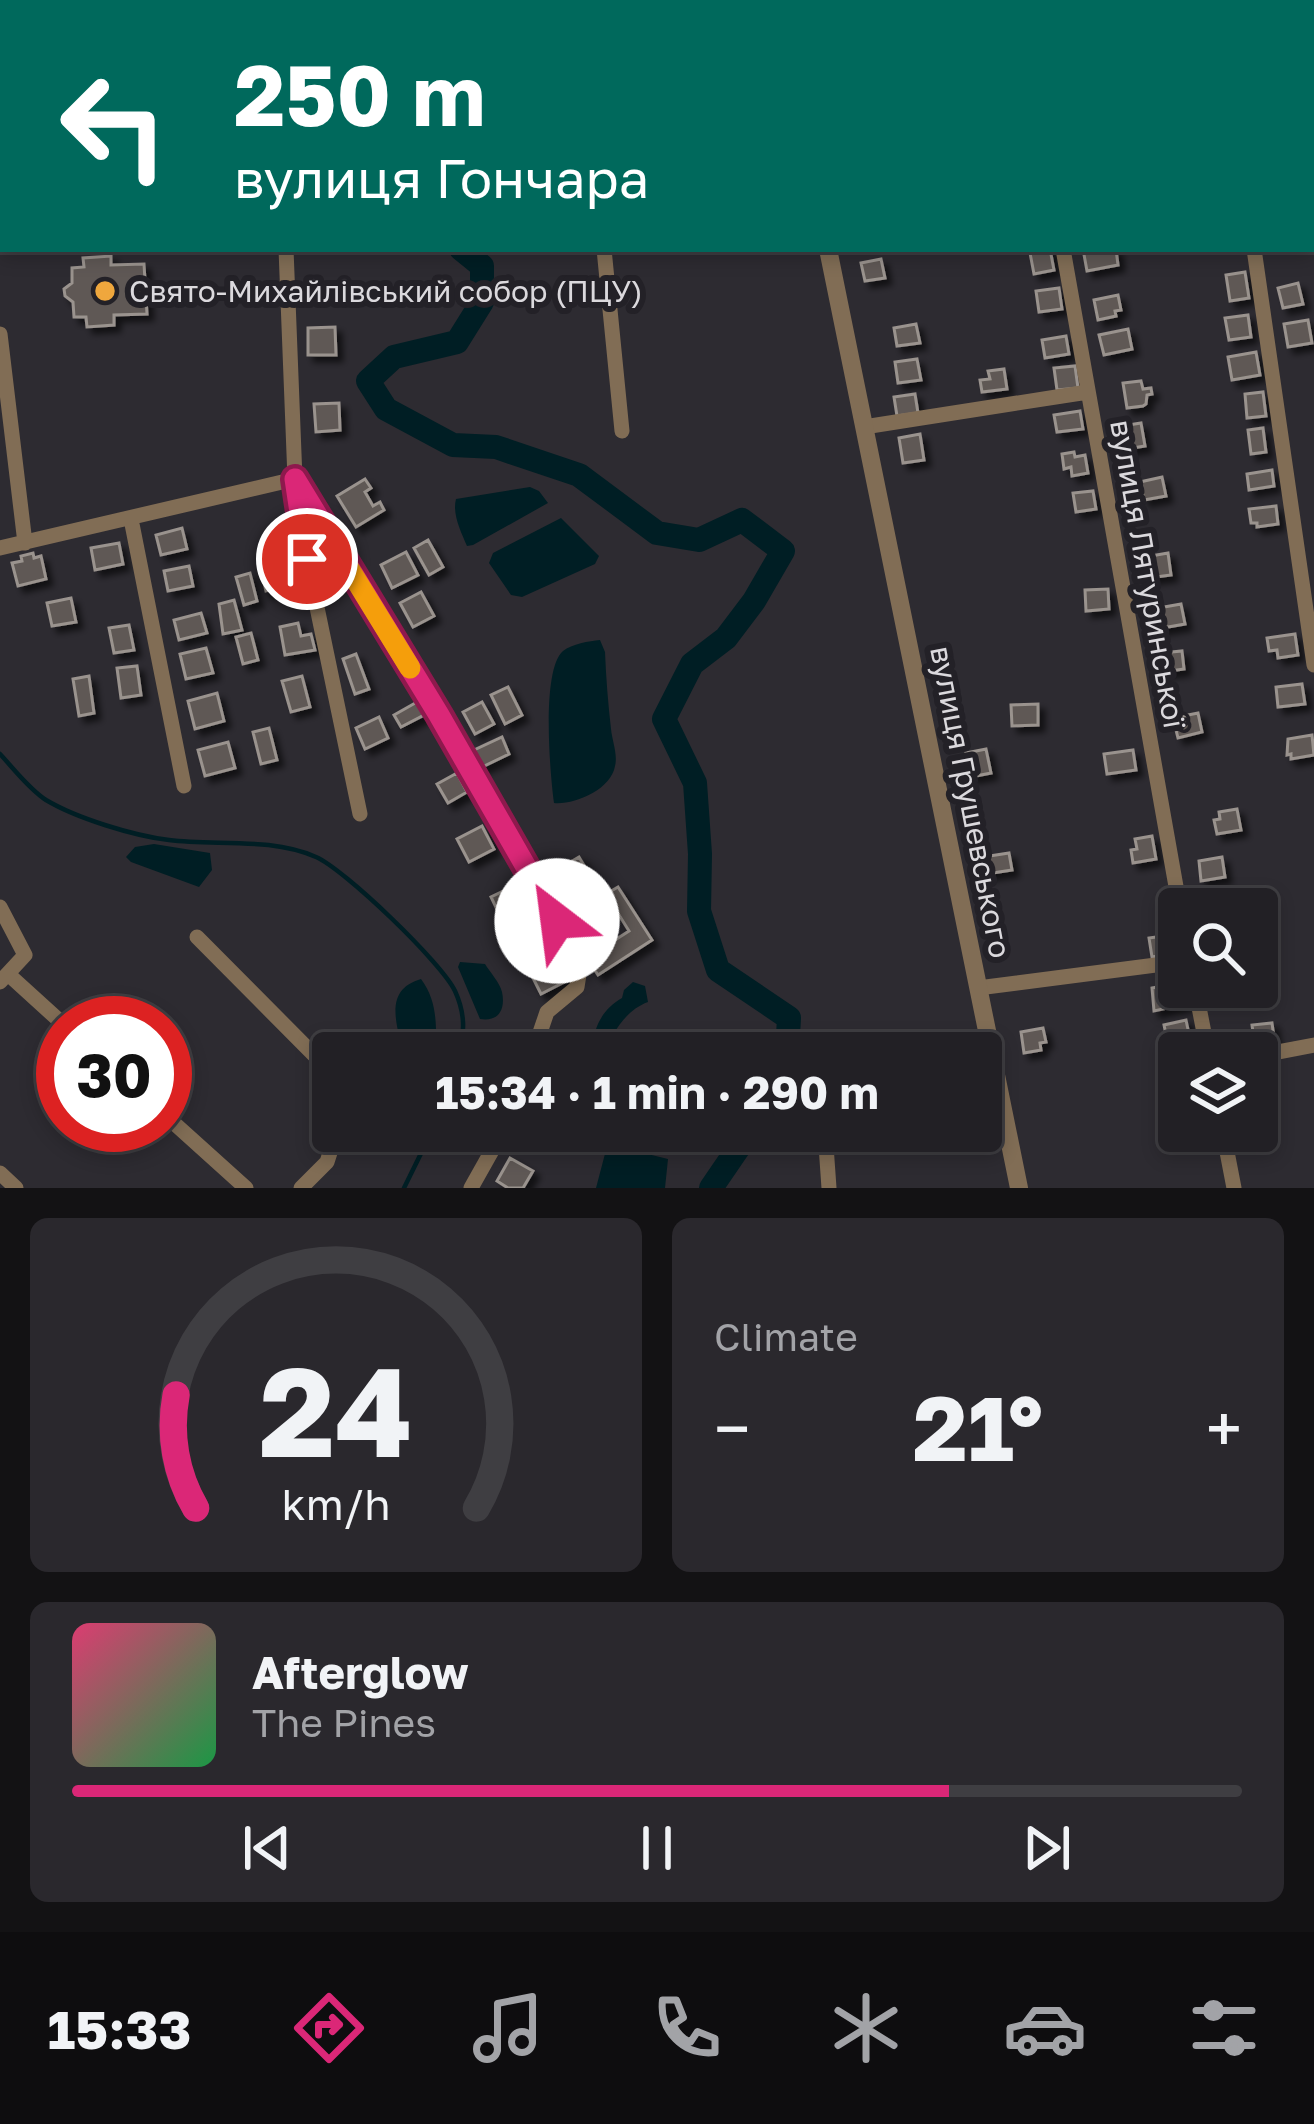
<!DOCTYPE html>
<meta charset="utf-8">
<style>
:root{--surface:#222025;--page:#2a282d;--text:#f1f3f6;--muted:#a2a3a7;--line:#3f3e42;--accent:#db2777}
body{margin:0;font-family:"Golos Text",sans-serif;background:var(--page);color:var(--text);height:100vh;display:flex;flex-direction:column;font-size:45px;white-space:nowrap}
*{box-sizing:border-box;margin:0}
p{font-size:39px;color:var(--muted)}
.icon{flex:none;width:66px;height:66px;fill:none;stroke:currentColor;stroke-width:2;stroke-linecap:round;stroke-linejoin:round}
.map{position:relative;height:1188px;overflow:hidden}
.side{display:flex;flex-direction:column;gap:30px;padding:30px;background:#131214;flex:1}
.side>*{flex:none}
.banner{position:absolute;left:0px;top:0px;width:1314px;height:252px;box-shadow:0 6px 18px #0003,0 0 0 3px var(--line);background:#00695c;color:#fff;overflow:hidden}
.tools{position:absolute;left:1158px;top:888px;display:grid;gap:24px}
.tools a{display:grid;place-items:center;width:120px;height:120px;border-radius:12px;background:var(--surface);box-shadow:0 6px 18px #0003,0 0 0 3px var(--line);font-size:60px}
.speed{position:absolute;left:36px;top:996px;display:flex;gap:24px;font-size:60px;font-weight:700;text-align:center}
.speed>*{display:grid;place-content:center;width:156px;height:156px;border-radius:50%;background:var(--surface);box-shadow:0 6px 18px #0003,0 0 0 3px var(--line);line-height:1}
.speed .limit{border:18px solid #d22;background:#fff;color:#111}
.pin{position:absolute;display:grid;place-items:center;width:102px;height:102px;color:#fff;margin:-51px;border:6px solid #fff;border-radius:50%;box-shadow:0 3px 12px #0007}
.me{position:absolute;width:132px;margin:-66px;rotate:330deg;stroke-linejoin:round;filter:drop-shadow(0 0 9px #0008)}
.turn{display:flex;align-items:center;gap:42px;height:252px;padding:0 36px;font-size:54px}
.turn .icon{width:156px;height:156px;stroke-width:2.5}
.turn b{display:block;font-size:84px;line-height:102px}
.big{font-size:90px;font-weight:700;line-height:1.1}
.side .tile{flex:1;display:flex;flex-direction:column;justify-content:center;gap:18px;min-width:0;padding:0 42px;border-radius:18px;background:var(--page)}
.side .dial{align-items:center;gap:0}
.dial svg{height:312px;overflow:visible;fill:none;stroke:var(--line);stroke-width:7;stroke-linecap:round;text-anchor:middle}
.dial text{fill:var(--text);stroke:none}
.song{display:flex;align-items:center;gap:36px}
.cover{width:144px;height:144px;border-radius:18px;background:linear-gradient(135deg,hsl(340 70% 55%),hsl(140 70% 35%))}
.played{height:12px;border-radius:6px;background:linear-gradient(90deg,var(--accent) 75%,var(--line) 75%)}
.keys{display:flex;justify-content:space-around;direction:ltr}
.heat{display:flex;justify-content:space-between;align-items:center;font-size:66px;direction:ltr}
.side .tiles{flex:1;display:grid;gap:30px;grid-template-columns:1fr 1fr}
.tile:last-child{grid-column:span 2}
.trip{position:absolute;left:312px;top:1032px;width:690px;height:120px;border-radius:12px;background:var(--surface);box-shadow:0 6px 18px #0003,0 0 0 3px var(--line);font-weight:700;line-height:120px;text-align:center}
.tabs{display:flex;height:192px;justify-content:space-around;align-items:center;background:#0e0d0f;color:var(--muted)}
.tabs .icon{width:84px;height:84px}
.tabs .on{color:var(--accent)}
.tabs b{font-size:54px;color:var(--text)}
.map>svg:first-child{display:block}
.water{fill:#001e24}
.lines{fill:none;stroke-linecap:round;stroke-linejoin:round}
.stream{stroke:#001e24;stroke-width:4.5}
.river{stroke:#001e24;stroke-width:24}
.building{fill:#5f5954;stroke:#9a938e;stroke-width:3;filter:url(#shadow)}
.minor{stroke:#816d55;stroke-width:15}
.tertiary{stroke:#816d55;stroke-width:18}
.route-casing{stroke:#8e194d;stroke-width:30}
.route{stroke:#db2777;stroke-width:21}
.slow{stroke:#f59e0b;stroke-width:21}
.poi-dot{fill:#efa73d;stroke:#232127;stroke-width:4.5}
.labels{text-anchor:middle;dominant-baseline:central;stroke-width:12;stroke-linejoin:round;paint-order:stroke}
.poi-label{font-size:30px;fill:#dbd9dd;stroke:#232127;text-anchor:start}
.street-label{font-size:30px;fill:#dbd9dd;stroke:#232127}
</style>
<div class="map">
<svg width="1314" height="1188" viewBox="0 0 1314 1188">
<defs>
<filter id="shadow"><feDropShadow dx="6" dy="6" stdDeviation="3" flood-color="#0009"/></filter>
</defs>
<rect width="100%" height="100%" fill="#2d2b31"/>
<path class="water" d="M 530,487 L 539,491 L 548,503 L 473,545 L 467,546 C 461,532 452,514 456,499 Z
M 561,518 L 599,556 L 595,564 L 522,597 L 511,595 L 489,563 L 493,553 Z
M 600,640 L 605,652 C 606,677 608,703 611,729 C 612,740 618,755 615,766 C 611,790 574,805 554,803 C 550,774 541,670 563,651 C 572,644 589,641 600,640 Z
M 154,844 L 210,853 L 212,870 L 199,887 L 131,862 L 126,857 L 135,847 Z
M 460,962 L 485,964 C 490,972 500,983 502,992 C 506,1011 497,1022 480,1019 L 458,967 Z
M 421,979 C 438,1002 436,1025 436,1053 L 403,1053 C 397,1024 383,990 421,979 Z
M 633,982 L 645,986 L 648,1002 C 626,1010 613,1032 604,1053 L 593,1053 C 592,1030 601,1010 622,998 L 624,990 Z
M 611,1145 L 668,1159 L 665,1188 L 596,1188 L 606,1150 Z"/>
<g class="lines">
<path class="stream" d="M 0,754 C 14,769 29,789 46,800 C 76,818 134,836 169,840 C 216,846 270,837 316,857 C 344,869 442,963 455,991 C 465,1013 465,1031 459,1053
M 404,1188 L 432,1131"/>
<path class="river" d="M 438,3 L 441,0
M 461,249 L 482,266 L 482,302 L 457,342 L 394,357 L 368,381 L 386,409 L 453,445 L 496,447 L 579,475 L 657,533 L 699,540 L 742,520 L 783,551 L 754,601 L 726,638 L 692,664 L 664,719 L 695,783 L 700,854 L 699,911 L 718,970 L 789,1018 L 787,1053
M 711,1188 L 750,1131"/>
</g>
<path class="building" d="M 1050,249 L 1054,270 L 1034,274 L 1030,253 Z
M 1083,249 L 1116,249 L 1118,265 L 1087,271 Z
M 111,256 L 111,265 L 144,264 L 147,314 L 114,315 L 114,325 L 87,327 L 86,317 L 74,317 L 73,302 L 65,296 L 64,289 L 72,283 L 72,268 L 84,267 L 83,258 Z
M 881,259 L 885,278 L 865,281 L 861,263 Z
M 1245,272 L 1249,298 L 1230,301 L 1226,275 Z
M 1298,283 L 1303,304 L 1283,308 L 1278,288 Z
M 1059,288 L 1062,309 L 1039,312 L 1036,291 Z
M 1118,295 L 1121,310 L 1115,311 L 1116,316 L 1098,320 L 1094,300 Z
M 1248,315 L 1251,337 L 1229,340 L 1225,318 Z
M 1308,320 L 1312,343 L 1288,347 L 1284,324 Z
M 916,324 L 920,343 L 897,346 L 894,328 Z
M 335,327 L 336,355 L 308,355 L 308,328 Z
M 1128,329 L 1132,349 L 1104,355 L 1099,335 Z
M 1066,336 L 1069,354 L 1045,358 L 1042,340 Z
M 1256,352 L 1260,375 L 1232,380 L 1228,357 Z
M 917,359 L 921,380 L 898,383 L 895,362 Z
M 1075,366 L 1078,388 L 1057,390 L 1054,368 Z
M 1004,369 L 1007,389 L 982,392 L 980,380 L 990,379 L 988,371 Z
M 1141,381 L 1143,389 L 1151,388 L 1152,394 L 1147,395 L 1146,404 L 1143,406 L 1127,408 L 1123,383 Z
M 1263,392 L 1266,416 L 1247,418 L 1245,394 Z
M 915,394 L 918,413 L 897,416 L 894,397 Z
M 339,403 L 340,430 L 316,432 L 314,404 Z
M 1080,411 L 1083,429 L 1057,432 L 1054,415 Z
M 1141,423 L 1145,446 L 1126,449 L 1122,426 Z
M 1263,428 L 1266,452 L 1251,454 L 1248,430 Z
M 920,434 L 924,460 L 903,463 L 899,438 Z
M 1074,452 L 1075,457 L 1085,455 L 1088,473 L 1072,476 L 1071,467 L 1064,469 L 1062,454 Z
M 1272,470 L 1274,486 L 1249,490 L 1247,474 Z
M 1162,477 L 1166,496 L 1144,500 L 1140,482 Z
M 365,479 L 371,488 L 365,492 L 373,506 L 380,502 L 384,510 L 356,527 L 337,496 Z
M 1093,491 L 1096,509 L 1076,512 L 1073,493 Z
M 1276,506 L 1278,524 L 1257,527 L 1257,523 L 1251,523 L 1249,509 Z
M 182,528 L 187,549 L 161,555 L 156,535 Z
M 428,540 L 443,567 L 429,575 L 414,548 Z
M 119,543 L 123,564 L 95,570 L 91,548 Z
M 406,552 L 418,575 L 392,588 L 381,565 Z
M 33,553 L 34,558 L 41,556 L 46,579 L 18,586 L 12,563 L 22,561 L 21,556 Z
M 1168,553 L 1171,575 L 1148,578 L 1145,557 Z
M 286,563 L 291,584 L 266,591 L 261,570 Z
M 189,566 L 193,586 L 168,591 L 164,571 Z
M 250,573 L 257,601 L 244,605 L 236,577 Z
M 1108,589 L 1109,609 L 1086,611 L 1085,590 Z
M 421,592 L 434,616 L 413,627 L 400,603 Z
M 71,598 L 76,622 L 52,626 L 47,603 Z
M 234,600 L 242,630 L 223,634 L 219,604 Z
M 1181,604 L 1185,624 L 1157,629 L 1153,609 Z
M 201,613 L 207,633 L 179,640 L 174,620 Z
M 298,623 L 301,636 L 311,634 L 315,650 L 285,655 L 280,627 Z
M 129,625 L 134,650 L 114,653 L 109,628 Z
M 251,633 L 258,660 L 243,664 L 236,637 Z
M 1295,634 L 1298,655 L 1278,658 L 1277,650 L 1269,651 L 1267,638 Z
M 206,648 L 213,673 L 186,679 L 180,654 Z
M 1182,651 L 1184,669 L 1163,672 L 1161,653 Z
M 356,654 L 369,689 L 355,694 L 343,659 Z
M 137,666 L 141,695 L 121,698 L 117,668 Z
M 89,676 L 94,713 L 79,716 L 73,679 Z
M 302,676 L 310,707 L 291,712 L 282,681 Z
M 1302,684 L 1305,704 L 1278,707 L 1276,687 Z
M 508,687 L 522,715 L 505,724 L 491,695 Z
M 217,693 L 224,721 L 195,729 L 188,701 Z
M 417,702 L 424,715 L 401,727 L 394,715 Z
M 482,702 L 494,724 L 475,734 L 463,712 Z
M 1038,704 L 1038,725 L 1012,726 L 1011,705 Z
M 1198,713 L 1202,732 L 1178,738 L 1173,718 Z
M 379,717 L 388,738 L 365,749 L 356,728 Z
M 269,728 L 277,760 L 261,764 L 253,732 Z
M 1312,735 L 1314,755 L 1291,759 L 1291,754 L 1287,755 L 1288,739 Z
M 502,737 L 509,754 L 480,768 L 472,751 Z
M 228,742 L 235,768 L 205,776 L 198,750 Z
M 986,749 L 991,773 L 971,777 L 966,753 Z
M 1133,750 L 1136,770 L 1107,774 L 1104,754 Z
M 457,773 L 467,792 L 448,803 L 437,784 Z
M 1237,809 L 1241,830 L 1217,834 L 1214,820 L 1220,819 L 1219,812 Z
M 482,826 L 494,849 L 469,862 L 457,839 Z
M 1152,836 L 1156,859 L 1133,863 L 1131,850 L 1137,849 L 1135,839 Z
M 1009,853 L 1012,870 L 986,874 L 983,857 Z
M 579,857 L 592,879 L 568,893 L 555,871 Z
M 1222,857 L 1225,877 L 1201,881 L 1199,861 Z
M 516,885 L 520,893 L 524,891 L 528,900 L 524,902 L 528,910 L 503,922 L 491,897 Z
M 618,887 L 652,940 L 598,975 L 587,958 L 629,931 L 606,894 Z
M 536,924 L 552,953 L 529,965 L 513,936 Z
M 1171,935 L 1174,953 L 1152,957 L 1149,938 Z
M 564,961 L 572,978 L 541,994 L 533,978 Z
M 1179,983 L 1186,1004 L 1154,1011 L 1152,988 Z
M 1186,1020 L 1190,1039 L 1168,1044 L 1164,1025 Z
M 1272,1023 L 1275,1045 L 1255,1047 L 1252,1025 Z
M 1043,1028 L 1046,1042 L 1040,1043 L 1041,1050 L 1024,1053 L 1021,1032 Z
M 554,1036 L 577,1036 L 576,1053 L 553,1053 Z
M 510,1158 L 533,1171 L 523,1188 L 508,1188 L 497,1181 Z"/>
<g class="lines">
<path class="minor" d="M 2,0 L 3,18
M 197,0 L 197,3
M 598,0 L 599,3
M 1034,0 L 1034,3
M 1218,0 L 1218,3
M 0,193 L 3,193
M 286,249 L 295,479 L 439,715 L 581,962 L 577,987 L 547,1012 L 533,1053
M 604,249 L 622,431
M 1063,249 L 1180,909
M 1254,249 L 1314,665
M 0,334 L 25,543
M 864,427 L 1088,392
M 131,519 L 184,786
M 0,548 L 295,479 L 298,516 L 360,814
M 0,907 L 25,955 L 0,982
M 197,937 L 333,1074
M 8,974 L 63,1024
M 1195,987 L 1208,1053
M 978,988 L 1179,962
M 1257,1056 L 1314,1045
M 165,1115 L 246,1188
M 825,1131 L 829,1188
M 1223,1131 L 1234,1188
M 0,1173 L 16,1188
M 301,1188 L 327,1162 L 337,1131
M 471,1188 L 503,1131"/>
<path class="tertiary" d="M 777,0 L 778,3
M 828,249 L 1019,1188"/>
</g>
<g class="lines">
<g class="route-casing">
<path id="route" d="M 307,559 L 295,479 L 439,715 L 557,921"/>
</g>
<use href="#route" class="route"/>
<path class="slow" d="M 348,567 L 410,668"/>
</g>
<circle class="poi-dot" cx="105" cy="291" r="12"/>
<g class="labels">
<g class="poi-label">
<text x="129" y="291">Свято-Михайлівський собор (ПЦУ)</text>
</g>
<g class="street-label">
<text transform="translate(1148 574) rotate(80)">вулиця Лятуринської</text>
<text transform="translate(971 802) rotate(79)">вулиця Грушевського</text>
</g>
</g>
</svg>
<div class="tools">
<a><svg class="icon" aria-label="search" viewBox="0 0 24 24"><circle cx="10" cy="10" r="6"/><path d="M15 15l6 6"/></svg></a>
<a><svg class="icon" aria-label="layers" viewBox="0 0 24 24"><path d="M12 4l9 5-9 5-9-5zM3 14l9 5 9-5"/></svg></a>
</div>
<div class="speed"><div class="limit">30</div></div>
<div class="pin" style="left:307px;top:559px;background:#d93025"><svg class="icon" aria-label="arrive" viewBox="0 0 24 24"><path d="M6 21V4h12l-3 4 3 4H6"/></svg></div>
<svg class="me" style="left:557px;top:921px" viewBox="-20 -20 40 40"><circle r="19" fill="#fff"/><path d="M0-13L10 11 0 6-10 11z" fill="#db2777"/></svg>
<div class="trip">15:34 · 1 min · 290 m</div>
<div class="banner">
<div class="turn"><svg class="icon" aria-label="left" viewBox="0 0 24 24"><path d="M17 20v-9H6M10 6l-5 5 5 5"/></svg><div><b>250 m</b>вулиця Гончара</div></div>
</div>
</div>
<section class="side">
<div class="tiles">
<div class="tile dial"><svg viewBox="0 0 100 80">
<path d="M14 69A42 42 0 1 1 86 69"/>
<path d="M14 69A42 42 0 0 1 9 40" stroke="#db2777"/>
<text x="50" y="56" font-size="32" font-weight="700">24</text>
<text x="50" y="72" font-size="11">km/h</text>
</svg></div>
<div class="tile"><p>Climate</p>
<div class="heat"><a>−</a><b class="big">21°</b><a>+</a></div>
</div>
<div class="tile">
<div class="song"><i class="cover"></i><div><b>Afterglow</b><p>The Pines</p></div></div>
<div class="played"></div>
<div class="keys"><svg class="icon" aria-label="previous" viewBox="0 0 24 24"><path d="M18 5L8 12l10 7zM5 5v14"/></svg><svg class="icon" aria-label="pause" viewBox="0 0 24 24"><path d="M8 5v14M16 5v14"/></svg><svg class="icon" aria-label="next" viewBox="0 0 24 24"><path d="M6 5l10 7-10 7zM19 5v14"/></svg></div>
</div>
</div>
</section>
<nav class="tabs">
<b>15:33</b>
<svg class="icon on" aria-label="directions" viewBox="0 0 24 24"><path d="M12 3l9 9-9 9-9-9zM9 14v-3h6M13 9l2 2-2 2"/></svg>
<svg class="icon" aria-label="music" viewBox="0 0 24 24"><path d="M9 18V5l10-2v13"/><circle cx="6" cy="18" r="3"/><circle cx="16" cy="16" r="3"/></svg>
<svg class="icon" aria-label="phone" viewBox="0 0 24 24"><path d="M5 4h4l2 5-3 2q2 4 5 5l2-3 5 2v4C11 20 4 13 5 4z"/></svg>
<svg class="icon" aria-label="climate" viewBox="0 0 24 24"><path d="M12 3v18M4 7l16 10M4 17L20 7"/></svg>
<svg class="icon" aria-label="car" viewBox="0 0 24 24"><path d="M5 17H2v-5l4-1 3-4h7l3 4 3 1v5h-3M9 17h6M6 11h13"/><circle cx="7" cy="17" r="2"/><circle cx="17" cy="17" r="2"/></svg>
<svg class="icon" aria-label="filters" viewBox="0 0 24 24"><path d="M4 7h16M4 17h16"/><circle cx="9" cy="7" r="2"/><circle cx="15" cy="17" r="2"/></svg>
</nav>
